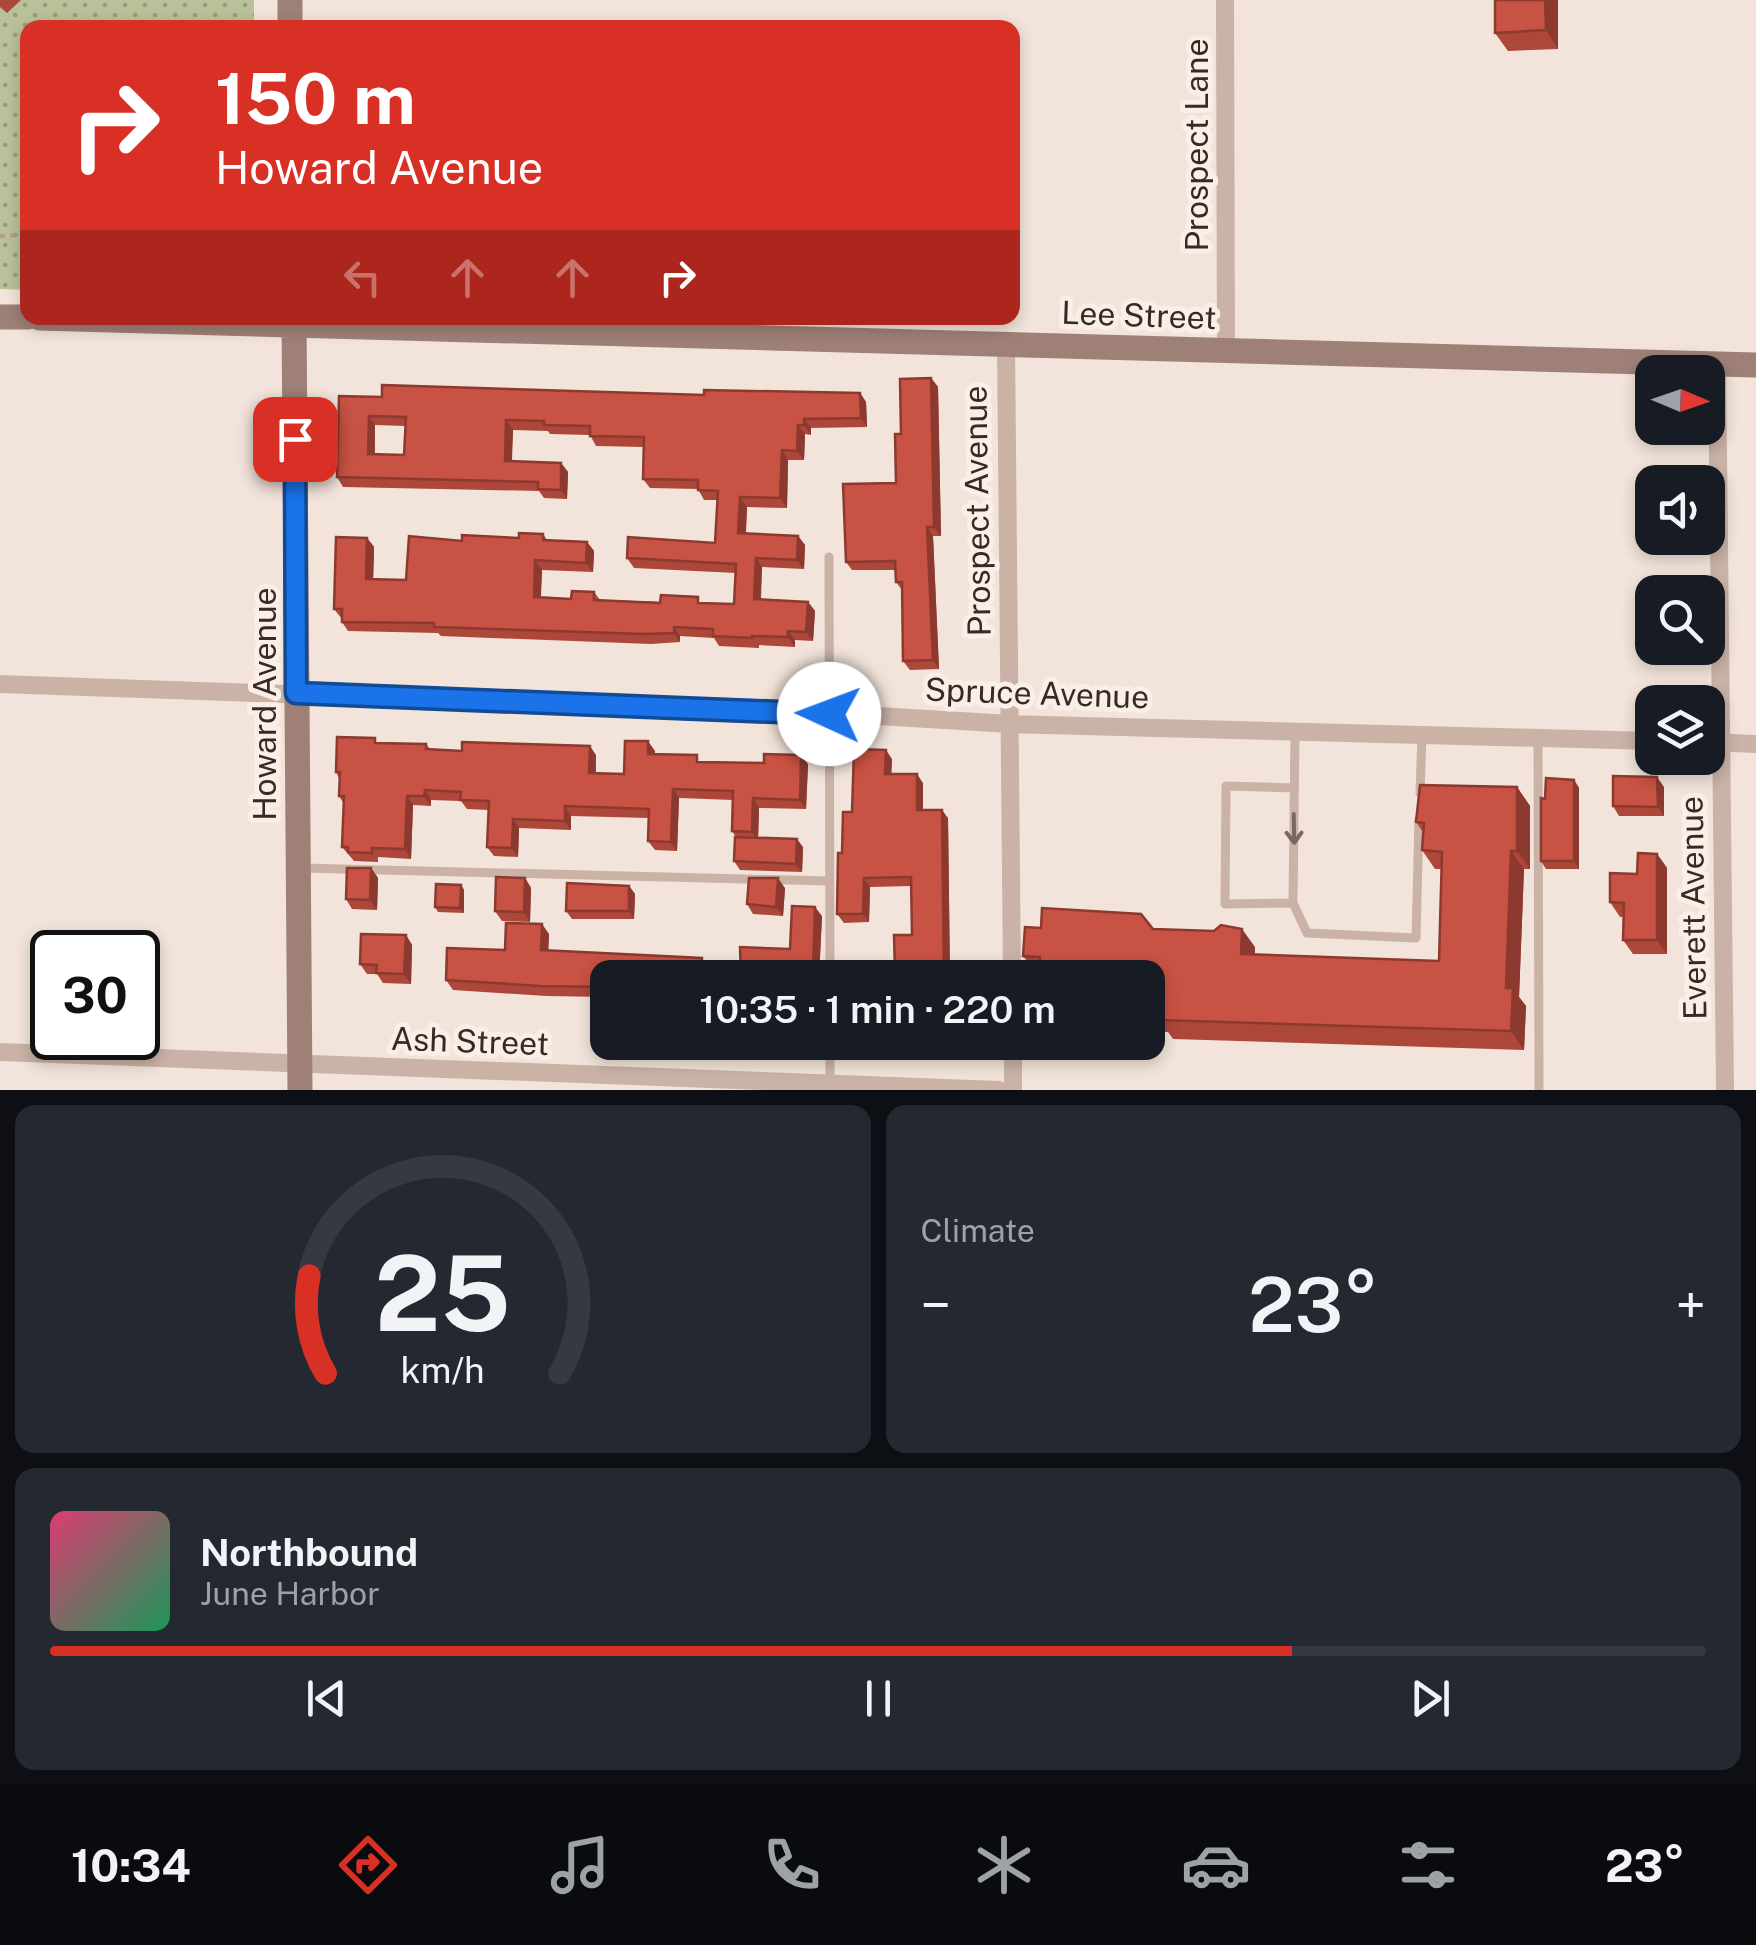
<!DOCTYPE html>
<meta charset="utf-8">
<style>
:root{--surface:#171b24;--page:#242831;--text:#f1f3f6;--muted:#9ea1a6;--line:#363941;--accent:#d93025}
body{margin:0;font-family:"Public Sans",sans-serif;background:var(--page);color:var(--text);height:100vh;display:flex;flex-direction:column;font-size:38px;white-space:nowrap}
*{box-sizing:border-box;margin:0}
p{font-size:32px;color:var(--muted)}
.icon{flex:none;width:55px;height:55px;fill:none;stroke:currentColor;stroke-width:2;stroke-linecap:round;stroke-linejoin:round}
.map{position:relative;height:1090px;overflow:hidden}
.drawer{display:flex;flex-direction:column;gap:15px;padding:15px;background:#0d0f14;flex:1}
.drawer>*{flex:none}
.guide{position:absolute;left:20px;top:20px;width:1000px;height:305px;border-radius:20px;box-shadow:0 5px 15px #0003;background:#d93025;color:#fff;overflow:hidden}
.needle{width:65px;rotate:92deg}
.tools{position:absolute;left:1635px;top:355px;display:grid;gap:20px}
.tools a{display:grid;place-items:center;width:90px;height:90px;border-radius:20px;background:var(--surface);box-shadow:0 5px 15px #0003;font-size:50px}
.speed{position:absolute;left:30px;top:930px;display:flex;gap:20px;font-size:50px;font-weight:700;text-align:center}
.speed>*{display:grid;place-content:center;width:130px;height:130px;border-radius:50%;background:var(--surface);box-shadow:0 5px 15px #0003;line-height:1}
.speed .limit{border:5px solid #111;border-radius:15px;background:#fff;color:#111}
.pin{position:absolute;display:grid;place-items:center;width:85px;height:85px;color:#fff;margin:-42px;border-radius:20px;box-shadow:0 5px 15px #0006}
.me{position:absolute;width:110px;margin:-55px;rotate:272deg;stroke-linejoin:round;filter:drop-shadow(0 0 8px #0008)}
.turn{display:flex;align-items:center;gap:35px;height:210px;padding:0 30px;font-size:45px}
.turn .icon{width:130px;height:130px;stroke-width:2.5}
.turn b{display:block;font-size:70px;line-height:85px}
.lanes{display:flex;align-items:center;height:95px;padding:0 30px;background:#0003;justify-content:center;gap:50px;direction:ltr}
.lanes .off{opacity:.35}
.big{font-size:75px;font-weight:600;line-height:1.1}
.drawer .card{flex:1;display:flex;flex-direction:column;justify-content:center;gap:15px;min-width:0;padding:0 35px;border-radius:20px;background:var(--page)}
.drawer .dial{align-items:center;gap:0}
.dial svg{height:260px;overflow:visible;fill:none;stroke:var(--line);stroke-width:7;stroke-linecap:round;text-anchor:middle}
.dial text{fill:var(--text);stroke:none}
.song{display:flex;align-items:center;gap:30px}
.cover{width:120px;height:120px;border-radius:15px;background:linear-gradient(135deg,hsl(340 70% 55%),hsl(150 70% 35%))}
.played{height:10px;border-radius:5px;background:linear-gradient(90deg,var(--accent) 75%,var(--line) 75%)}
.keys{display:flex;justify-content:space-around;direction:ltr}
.heat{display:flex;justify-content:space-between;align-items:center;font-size:55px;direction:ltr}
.drawer .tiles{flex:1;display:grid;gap:15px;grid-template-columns:1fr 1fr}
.card:last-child{grid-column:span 2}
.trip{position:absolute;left:590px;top:960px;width:575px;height:100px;border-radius:20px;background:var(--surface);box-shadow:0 5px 15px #0003;font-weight:600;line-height:100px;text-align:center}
.menu{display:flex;height:160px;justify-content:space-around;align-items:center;background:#090b0e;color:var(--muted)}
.menu .icon{width:70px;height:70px}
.menu .selected{color:var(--accent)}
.menu b{font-size:45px;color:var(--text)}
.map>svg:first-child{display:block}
.green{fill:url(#green-dots)}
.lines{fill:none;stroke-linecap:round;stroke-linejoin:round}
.path{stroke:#b69c90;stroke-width:4;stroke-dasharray:5 5;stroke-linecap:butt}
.lane{stroke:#cab2a6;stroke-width:9}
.street{stroke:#cab2a6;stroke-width:18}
.secondary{stroke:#9e8077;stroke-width:25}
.wall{fill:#ac473a;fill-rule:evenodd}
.shaded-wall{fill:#8c392f}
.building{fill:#c85243;stroke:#8c392f;stroke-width:2.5;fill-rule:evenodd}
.oneway{stroke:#796760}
.route-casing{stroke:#114b97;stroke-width:25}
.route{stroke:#1a73e8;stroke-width:18}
.labels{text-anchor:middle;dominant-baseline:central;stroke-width:10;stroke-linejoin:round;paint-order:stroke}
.street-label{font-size:32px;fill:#362a27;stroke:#faeee7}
</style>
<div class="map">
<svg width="1756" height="1090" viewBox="0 0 1756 1090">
<defs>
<pattern id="green-dots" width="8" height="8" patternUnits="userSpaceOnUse" patternTransform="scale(2.5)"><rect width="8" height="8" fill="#b9c19a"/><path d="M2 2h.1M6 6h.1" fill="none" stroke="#979d7e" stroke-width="1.8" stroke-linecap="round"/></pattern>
</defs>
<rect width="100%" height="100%" fill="#f2e4da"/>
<path class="green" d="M 0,0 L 254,0 L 254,27 L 28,28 L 27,290 L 0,289 Z"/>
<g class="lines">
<path class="path" d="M 0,236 L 28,235"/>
<path class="lane" d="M 829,557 L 830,978
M 1295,732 L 1293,903 L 1307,933 L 1416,938 L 1419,819
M 1538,738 L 1539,1090
M 1420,793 L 1422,735
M 302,868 L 829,881
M 1293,903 L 1225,904 L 1226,786 L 1294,788
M 830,1042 L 830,1082"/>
<path class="street" d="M 1225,0 L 1226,350
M 1006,344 L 1012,978
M 1717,364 L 1725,1090
M 0,684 L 829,713 L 1010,724 L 1652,741
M 1708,742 L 1756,744
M 1013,1042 L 1013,1090
M 0,1052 L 999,1090"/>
<path class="secondary" d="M 290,0 L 290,28
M 0,317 L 28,317
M 39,318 L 1756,365
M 294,318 L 300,1090"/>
</g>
<path class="wall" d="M 0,0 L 21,0 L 7,13 L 0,7 Z
M 1495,0 L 1558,0 L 1558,49 L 1508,51 L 1495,33 Z
M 931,378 L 938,387 L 941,536 L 933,536 L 939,669 L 910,670 L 903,661 L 902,590 L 896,582 L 896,570 L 852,570 L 846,562 L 896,483 L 901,434 Z
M 860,393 L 866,402 L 867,427 L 811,428 L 811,435 L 805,434 L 804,460 L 788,460 L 787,508 L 747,507 L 746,534 L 798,536 L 805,545 L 804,569 L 762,567 L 761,600 L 808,602 L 815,611 L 813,641 L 795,640 L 795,647 L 759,645 L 759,648 L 719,646 L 714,638 L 680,636 L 680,642 L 651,644 L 441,636 L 438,633 L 348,631 L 342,622 L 342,619 L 334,609 L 367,538 L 374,547 L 373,579 L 406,580 L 462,541 L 519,538 L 543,534 L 547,540 L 587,542 L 594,551 L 593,572 L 542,570 L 541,597 L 571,599 L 594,592 L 600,600 L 734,604 L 736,573 L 634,568 L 627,558 L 715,543 L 717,500 L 704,500 L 698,489 L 650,488 L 643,479 L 644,447 L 596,446 L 590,435 L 550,434 L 548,431 L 513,430 L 512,461 L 561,463 L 568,472 L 567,499 L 544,498 L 539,491 L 343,487 L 337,477 L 339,396 L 382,397 ZM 375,425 L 405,426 L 404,455 L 375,454 Z
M 378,743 L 426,744 L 430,749 L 596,755 L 596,773 L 624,774 L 655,751 L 654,754 L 701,762 L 808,764 L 806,809 L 759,808 L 758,837 L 803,847 L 802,872 L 740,870 L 734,861 L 736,837 L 732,831 L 733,800 L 679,798 L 677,851 L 655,850 L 648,841 L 649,818 L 571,816 L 571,830 L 519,828 L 518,857 L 494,856 L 487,847 L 489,810 L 467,809 L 461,801 L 431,800 L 431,806 L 413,805 L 411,859 L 378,857 L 378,862 L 354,861 L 342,847 L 344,804 L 339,796 L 339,778 L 336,772 Z
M 892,759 L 891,774 L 923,783 L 923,810 L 948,818 L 950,978 L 741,978 L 790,949 L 822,916 L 819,976 L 827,977 L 857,968 L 860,973 L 895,973 L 912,935 L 911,886 L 870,887 L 869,922 L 844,923 L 837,914 L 842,853 L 852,812 Z
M 1574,780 L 1579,788 L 1579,869 L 1546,869 L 1541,861 L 1545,799 Z
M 1517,787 L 1530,806 L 1530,869 L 1524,869 L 1519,997 L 1526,1006 L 1524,1050 L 1173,1039 L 1168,1032 L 1148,1031 L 1148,978 L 1040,978 L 1023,956 L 1153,929 L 1255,947 L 1255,954 L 1439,961 L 1442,869 L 1435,869 L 1422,850 L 1423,832 L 1416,822 Z
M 1664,787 L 1664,816 L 1619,816 L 1613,806 Z
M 1657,854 L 1667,868 L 1667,954 L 1633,954 L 1623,940 L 1624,917 L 1620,917 L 1610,902 Z
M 371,868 L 378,878 L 377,910 L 352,909 L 346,899 Z
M 525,878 L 531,888 L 530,922 L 502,921 L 495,911 Z
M 461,885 L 464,890 L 464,913 L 438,912 L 435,907 Z
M 629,886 L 635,894 L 634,919 L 572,919 L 566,911 Z
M 785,888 L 783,916 L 753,914 L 747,904 Z
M 549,934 L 548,950 L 702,958 L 708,968 L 708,978 L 608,978 L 608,997 L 546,996 L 453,990 L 446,980 L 505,950 Z
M 406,935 L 412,945 L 411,984 L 383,983 L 377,974 L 367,974 L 360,964 Z"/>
<path class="shaded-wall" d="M 1545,0 L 1558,0 L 1558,49 L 1546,30 Z
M 931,378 L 938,387 L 941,536 L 934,527 Z
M 860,393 L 866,402 L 867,427 L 861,418 Z
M 369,416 L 375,425 L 374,463 L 368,454 Z
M 804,419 L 811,428 L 811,435 L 804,425 Z
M 506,420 L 513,430 L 511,470 L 505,461 Z
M 798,425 L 805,434 L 804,460 L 797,451 Z
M 782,450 L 788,460 L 787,508 L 780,498 Z
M 561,463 L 568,472 L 567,499 L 561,490 Z
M 740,497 L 747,507 L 745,543 L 738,533 Z
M 927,527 L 933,536 L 939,669 L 933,660 Z
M 798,536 L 805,545 L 804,569 L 797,560 Z
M 367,538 L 374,547 L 373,588 L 366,579 Z
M 587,542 L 594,551 L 593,572 L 586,563 Z
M 756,558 L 762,567 L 760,609 L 754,599 Z
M 535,560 L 542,570 L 540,606 L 534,597 Z
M 808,602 L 815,611 L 813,641 L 806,632 Z
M 674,627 L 680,636 L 680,642 L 674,633 Z
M 788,631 L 795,640 L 795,647 L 788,637 Z
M 648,741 L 655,751 L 654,763 L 648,754 Z
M 590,746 L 596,755 L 595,782 L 589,773 Z
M 886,750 L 892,759 L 891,783 L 885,774 Z
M 801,755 L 808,764 L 806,809 L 800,800 Z
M 917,774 L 923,783 L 923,818 L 917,810 Z
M 1657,777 L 1664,787 L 1664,816 L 1658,807 Z
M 1574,780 L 1579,788 L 1579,869 L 1574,861 Z
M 1517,787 L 1530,806 L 1530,869 L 1517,851 Z
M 673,789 L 679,798 L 677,851 L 671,842 Z
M 425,790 L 431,800 L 431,806 L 424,796 Z
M 407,796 L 413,805 L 411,859 L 405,849 Z
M 753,798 L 759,808 L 758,841 L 752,832 Z
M 565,806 L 571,816 L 571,830 L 565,821 Z
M 942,810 L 948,818 L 950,978 L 944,978 Z
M 513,819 L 519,828 L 518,857 L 512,848 Z
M 797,839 L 803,847 L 802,872 L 796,864 Z
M 1511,851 L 1524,869 L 1519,997 L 1526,1006 L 1524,1050 L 1511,1031 L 1506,988 Z
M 1657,854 L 1667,868 L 1667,954 L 1657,940 Z
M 371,868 L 378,878 L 377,910 L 370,900 Z
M 525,878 L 531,888 L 530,922 L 524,912 Z
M 778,878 L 785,888 L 783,916 L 776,907 Z
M 864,878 L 870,887 L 869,922 L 863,914 Z
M 461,885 L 464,890 L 464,913 L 460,908 Z
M 629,886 L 635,894 L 634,919 L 629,911 Z
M 815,907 L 822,916 L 819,978 L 813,969 Z
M 542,924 L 549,934 L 548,959 L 541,950 Z
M 1242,929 L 1255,947 L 1254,972 L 1241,954 Z
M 406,935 L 412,945 L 411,984 L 404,974 Z
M 702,958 L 708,968 L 708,978 L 701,978 Z"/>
<path class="building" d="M 1495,0 L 1545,0 L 1546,30 L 1495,33 Z
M 931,378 L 934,527 L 927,527 L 933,660 L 903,661 L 902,582 L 896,582 L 895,561 L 846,562 L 843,484 L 896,483 L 895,434 L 901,434 L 900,379 Z
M 382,385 L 704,395 L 704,390 L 860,393 L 861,418 L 804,419 L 804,425 L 798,425 L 797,451 L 782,450 L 780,498 L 740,497 L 738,533 L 798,536 L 797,560 L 756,558 L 754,599 L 808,602 L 806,632 L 788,631 L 788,637 L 752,636 L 752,638 L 713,636 L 713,629 L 674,627 L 674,633 L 644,634 L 434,627 L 434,623 L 342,622 L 342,609 L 334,609 L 336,537 L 367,538 L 366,579 L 406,580 L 409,536 L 462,541 L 462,535 L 519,538 L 519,533 L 543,534 L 543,540 L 587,542 L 586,563 L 535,560 L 534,597 L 571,599 L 572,591 L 594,592 L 594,600 L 660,603 L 661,595 L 698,597 L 698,603 L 734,604 L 736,564 L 627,558 L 628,537 L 715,543 L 718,491 L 698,490 L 698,480 L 643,479 L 644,437 L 590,436 L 590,426 L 544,425 L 544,421 L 506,420 L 505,461 L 561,463 L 561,490 L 538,489 L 538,482 L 337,477 L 339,396 L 382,397 ZM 369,416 L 406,417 L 404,455 L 368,454 Z
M 337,737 L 375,738 L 375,743 L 426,744 L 426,749 L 462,751 L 462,742 L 590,746 L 589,773 L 624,774 L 625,741 L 648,741 L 648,754 L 697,755 L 697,762 L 764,763 L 764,754 L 801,755 L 800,800 L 753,798 L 752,832 L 732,831 L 733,791 L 673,789 L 671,842 L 648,841 L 649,809 L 565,806 L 565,821 L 513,819 L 512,848 L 487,847 L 489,801 L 460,800 L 461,792 L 425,790 L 424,796 L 407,796 L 405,849 L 372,848 L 372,853 L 348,852 L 348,847 L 342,847 L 344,796 L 339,796 L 340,772 L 336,772 Z
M 854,749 L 886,750 L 885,774 L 917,774 L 917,810 L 942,810 L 944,978 L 741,978 L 740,947 L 790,949 L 792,906 L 815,907 L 813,969 L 819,976 L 827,977 L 832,969 L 857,968 L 857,973 L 895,973 L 894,935 L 912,935 L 911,877 L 864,878 L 863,914 L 837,914 L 838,853 L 842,853 L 843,812 L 852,812 Z
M 1613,776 L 1657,777 L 1658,807 L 1613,806 Z
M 1546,778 L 1574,780 L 1574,861 L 1541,861 L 1541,798 L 1545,799 Z
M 1420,785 L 1517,787 L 1517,851 L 1511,851 L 1506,988 L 1513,988 L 1511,1031 L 1160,1020 L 1160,1013 L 1148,1013 L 1148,978 L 1039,976 L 1040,957 L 1023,956 L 1025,927 L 1041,928 L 1042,908 L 1141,914 L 1153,929 L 1214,931 L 1221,925 L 1242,929 L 1241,954 L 1439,961 L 1442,852 L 1422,850 L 1424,823 L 1416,822 Z
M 735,837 L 797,839 L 796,864 L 734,861 Z
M 1638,853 L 1657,854 L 1657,940 L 1623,940 L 1624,903 L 1610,902 L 1610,873 L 1637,874 Z
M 347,868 L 371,868 L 370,900 L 346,899 Z
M 496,877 L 525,878 L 524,912 L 495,911 Z
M 749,878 L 778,878 L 776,907 L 747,904 Z
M 567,883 L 629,886 L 629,911 L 566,911 Z
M 436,884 L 461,885 L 460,908 L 435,907 Z
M 506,923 L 542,924 L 541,950 L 702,958 L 701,978 L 608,978 L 608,987 L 540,986 L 446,980 L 447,948 L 505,950 Z
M 361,934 L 406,935 L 404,974 L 376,973 L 377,965 L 360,964 Z"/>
<defs><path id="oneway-shaft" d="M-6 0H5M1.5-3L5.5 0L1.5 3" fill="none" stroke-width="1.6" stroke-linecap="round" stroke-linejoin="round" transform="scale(2.5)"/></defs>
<use class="oneway" href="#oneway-shaft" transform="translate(1294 829) rotate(89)"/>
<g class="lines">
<g class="route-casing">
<path id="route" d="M 295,439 L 296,693 L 829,714"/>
</g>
<use href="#route" class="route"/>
</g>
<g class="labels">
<g class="street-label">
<text transform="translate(1196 145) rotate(-90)">Prospect Lane</text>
<text transform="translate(1139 315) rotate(2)">Lee Street</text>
<text transform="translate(977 511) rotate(-91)">Prospect Avenue</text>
<text transform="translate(1037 693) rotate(2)">Spruce Avenue</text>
<text transform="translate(264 704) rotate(-90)">Howard Avenue</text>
<text transform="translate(1693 908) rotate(-91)">Everett Avenue</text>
<text transform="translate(470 1041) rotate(2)">Ash Street</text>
</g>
</g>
</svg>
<div class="tools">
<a><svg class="needle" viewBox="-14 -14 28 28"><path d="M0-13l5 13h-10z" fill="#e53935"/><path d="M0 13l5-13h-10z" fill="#9ea1a6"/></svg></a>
<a><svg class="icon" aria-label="sound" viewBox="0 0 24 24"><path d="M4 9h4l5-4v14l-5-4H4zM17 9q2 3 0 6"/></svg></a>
<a><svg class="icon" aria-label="search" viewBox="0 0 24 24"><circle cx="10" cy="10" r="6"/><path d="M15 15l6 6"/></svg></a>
<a><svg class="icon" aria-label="layers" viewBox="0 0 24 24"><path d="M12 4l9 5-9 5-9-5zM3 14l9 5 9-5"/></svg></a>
</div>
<div class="speed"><div class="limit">30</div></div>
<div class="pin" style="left:295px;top:439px;background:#d93025"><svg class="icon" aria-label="arrive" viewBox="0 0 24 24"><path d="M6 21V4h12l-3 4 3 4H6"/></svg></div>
<svg class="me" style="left:829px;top:714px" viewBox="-20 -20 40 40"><circle r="19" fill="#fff"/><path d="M0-13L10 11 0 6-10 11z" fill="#1a73e8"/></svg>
<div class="trip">10:35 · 1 min · 220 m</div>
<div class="guide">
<div class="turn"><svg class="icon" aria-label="right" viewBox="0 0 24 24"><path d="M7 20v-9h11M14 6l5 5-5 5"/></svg><div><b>150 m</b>Howard Avenue</div></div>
<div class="lanes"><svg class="icon off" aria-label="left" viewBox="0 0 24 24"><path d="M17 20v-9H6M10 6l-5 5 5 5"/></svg><svg class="icon off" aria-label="ahead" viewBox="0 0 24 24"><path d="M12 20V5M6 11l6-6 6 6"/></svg><svg class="icon off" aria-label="ahead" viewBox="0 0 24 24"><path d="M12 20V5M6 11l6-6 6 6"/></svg><svg class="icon" aria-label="right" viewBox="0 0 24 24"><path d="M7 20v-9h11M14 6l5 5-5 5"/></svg></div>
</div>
</div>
<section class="drawer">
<div class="tiles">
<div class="card dial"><svg viewBox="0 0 100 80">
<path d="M14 69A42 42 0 1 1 86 69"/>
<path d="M14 69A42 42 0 0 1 9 39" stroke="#d93025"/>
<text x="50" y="56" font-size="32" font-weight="700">25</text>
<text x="50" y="72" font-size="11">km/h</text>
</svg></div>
<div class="card"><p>Climate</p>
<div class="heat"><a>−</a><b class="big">23°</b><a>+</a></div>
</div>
<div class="card">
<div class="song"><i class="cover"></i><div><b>Northbound</b><p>June Harbor</p></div></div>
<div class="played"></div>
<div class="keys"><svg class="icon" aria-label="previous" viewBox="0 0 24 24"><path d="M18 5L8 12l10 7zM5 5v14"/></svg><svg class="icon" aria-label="pause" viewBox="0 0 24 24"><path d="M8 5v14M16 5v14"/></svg><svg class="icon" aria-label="next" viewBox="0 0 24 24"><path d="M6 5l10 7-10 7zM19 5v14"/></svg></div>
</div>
</div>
</section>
<nav class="menu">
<b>10:34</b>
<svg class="icon selected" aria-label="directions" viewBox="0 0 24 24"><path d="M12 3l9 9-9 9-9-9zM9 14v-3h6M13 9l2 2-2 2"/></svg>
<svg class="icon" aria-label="music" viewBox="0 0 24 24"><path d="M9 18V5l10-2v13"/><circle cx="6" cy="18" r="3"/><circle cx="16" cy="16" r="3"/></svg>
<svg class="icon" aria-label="phone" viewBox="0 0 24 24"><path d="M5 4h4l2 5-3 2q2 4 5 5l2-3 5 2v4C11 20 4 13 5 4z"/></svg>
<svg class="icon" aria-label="climate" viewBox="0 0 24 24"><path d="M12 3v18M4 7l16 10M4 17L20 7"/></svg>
<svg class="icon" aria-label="car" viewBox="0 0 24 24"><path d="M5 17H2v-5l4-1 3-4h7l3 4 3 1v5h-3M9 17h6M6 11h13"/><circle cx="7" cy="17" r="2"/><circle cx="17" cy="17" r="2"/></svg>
<svg class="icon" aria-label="filters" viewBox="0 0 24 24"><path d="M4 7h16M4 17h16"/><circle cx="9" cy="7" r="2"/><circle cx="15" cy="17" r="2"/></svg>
<b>23°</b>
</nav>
